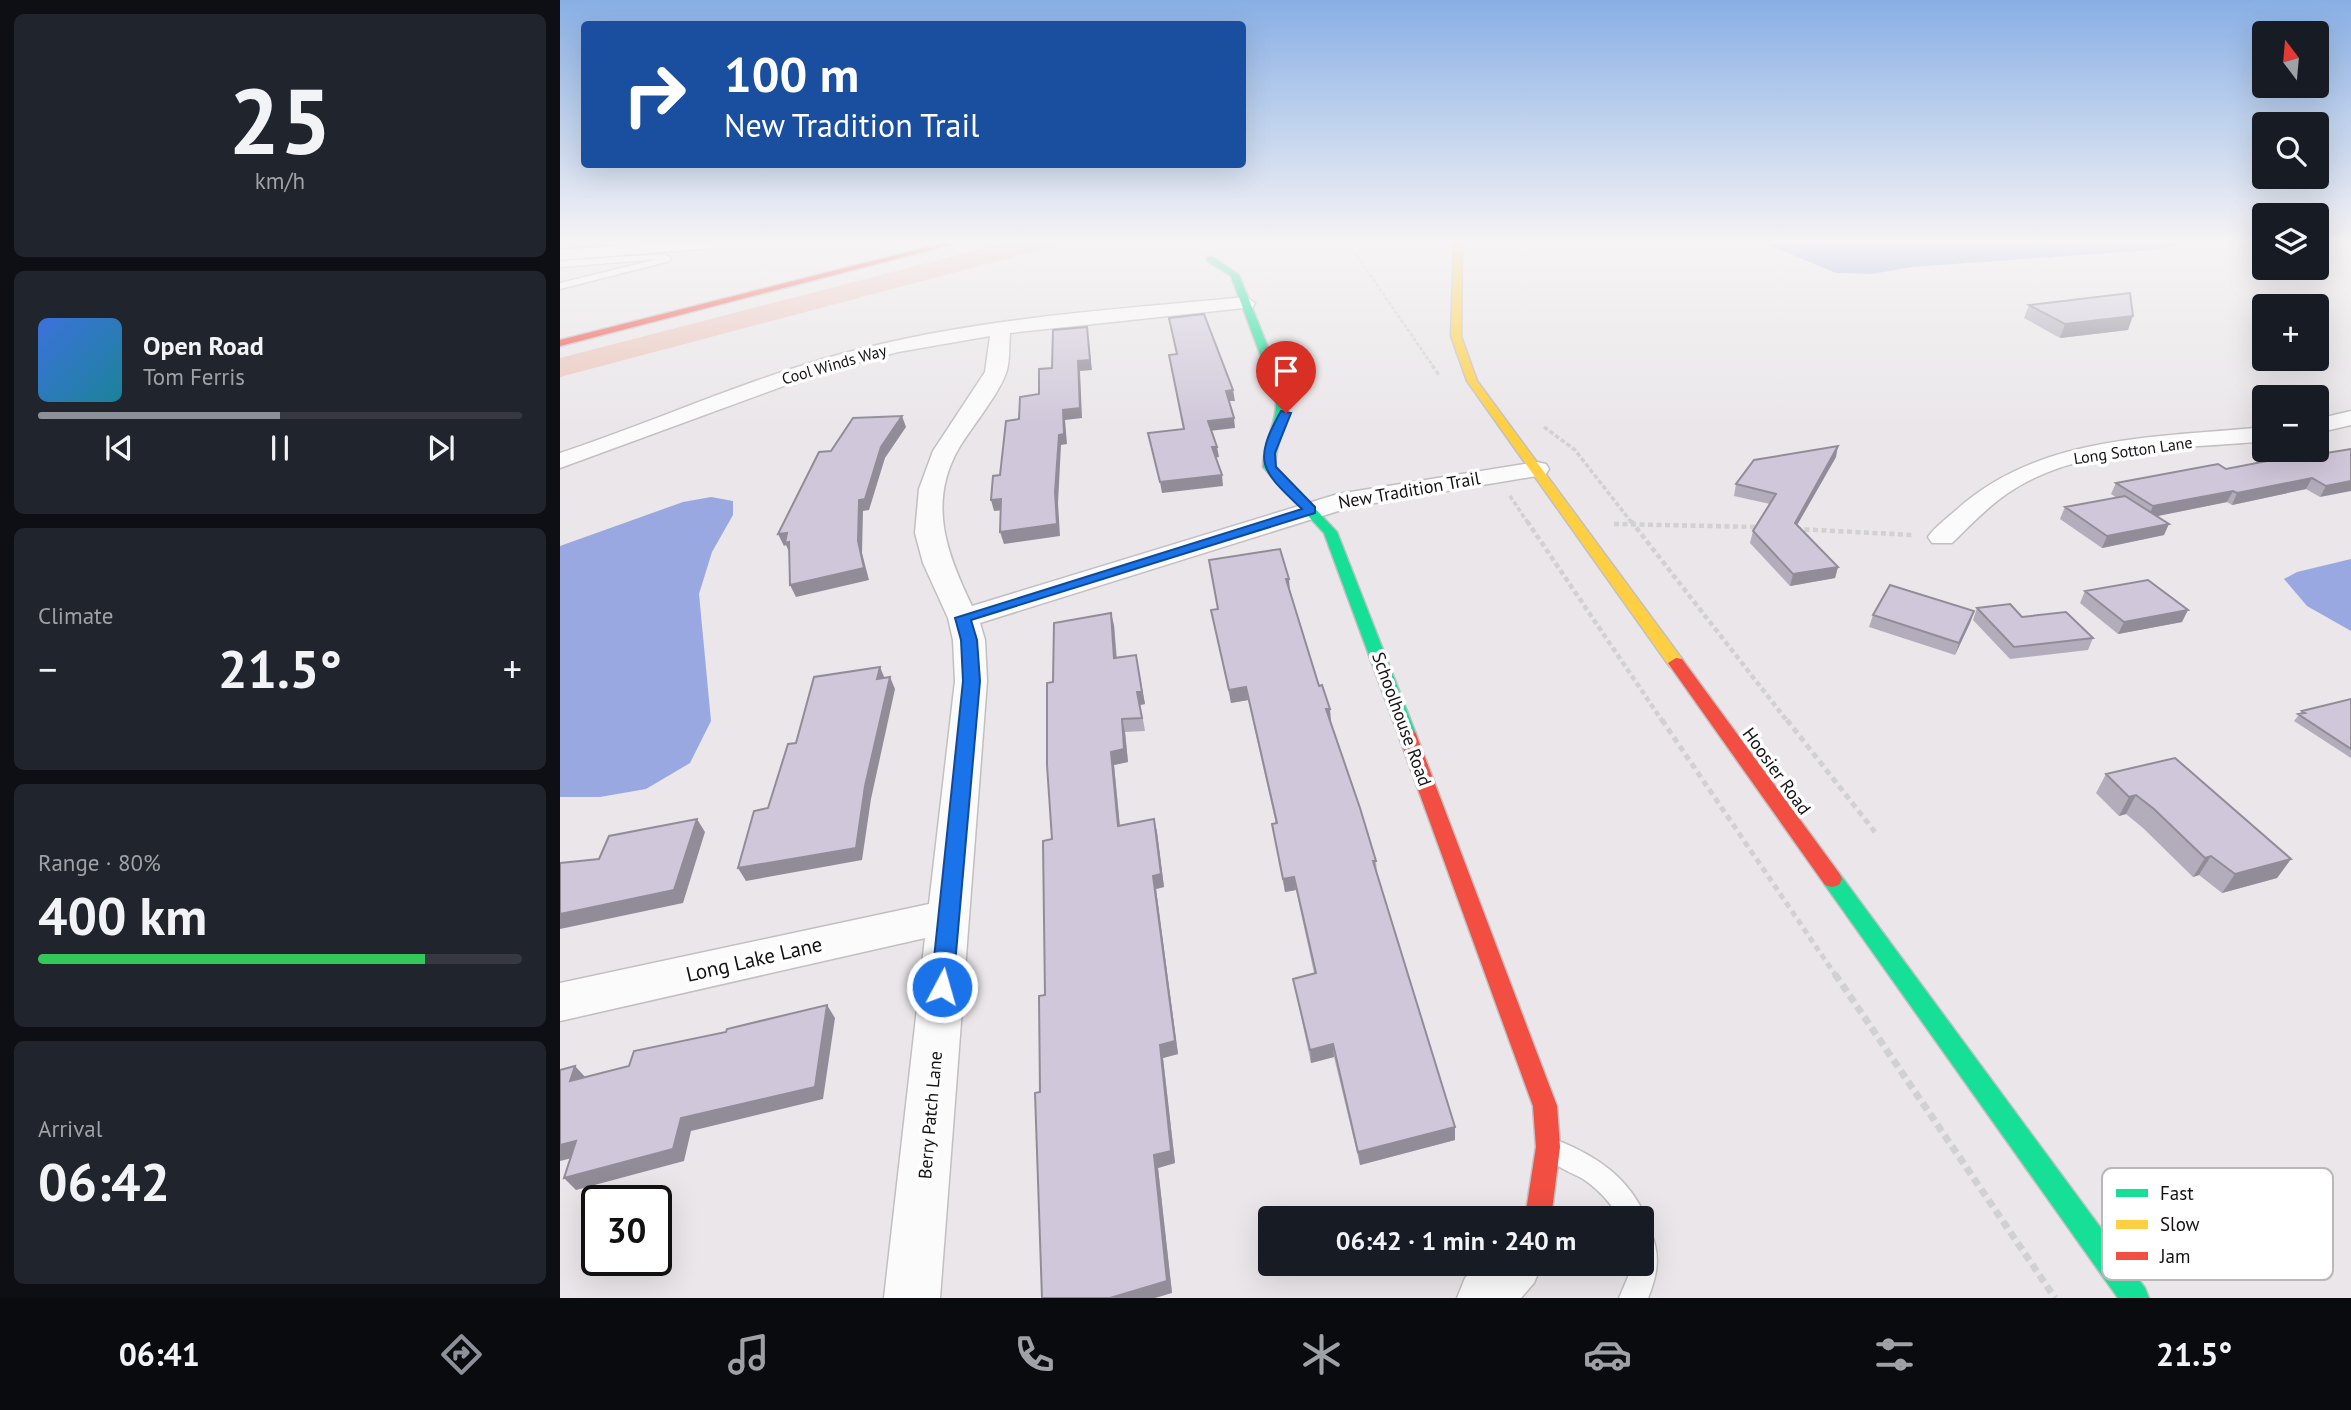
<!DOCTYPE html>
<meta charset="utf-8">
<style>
:root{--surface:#171b24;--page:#20242c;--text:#f1f3f6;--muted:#9ea1a6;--line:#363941;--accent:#8c9099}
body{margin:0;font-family:"PT Sans",sans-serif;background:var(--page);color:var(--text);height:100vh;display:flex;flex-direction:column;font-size:26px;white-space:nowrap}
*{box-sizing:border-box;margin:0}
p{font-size:23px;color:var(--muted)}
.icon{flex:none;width:38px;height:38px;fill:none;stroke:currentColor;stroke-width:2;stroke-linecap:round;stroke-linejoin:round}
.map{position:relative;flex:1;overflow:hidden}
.drawer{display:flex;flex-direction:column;gap:14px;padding:14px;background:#0d0f14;width:560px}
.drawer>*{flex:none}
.banner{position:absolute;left:21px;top:21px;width:665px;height:147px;border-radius:7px;box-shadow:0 7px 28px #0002;background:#1a4fa0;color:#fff;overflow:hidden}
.needle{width:46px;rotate:344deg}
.tools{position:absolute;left:1692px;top:21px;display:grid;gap:14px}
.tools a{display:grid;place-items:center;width:77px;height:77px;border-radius:7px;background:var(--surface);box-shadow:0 7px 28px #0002;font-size:35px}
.speed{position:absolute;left:21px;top:1185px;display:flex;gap:14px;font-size:35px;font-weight:700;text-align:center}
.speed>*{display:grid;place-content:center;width:91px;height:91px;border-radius:50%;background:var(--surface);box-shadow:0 7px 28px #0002;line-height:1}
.speed .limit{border:4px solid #111;border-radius:10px;background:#fff;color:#111}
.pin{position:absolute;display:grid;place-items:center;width:60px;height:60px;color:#fff;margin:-72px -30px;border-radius:50% 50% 50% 0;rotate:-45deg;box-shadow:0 0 7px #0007}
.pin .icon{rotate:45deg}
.me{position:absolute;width:77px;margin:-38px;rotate:6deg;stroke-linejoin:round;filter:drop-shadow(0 0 5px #0008)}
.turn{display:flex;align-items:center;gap:24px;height:147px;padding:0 28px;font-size:32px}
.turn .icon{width:91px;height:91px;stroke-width:2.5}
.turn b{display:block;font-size:49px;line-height:60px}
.big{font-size:52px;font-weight:700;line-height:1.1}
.drawer .widget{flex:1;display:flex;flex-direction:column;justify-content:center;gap:10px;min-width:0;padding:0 24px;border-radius:10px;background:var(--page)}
.drawer .dial{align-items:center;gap:0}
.dial b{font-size:91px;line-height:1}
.song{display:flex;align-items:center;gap:21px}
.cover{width:84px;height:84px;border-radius:10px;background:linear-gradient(135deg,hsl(220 70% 55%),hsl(190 70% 35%))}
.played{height:7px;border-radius:4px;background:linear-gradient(90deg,var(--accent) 50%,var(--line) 50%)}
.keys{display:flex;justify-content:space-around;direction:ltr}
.heat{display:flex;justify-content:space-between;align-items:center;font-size:38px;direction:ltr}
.charge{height:10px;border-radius:5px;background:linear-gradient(90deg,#34c759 80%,var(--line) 0)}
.trip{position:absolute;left:698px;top:1206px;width:396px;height:70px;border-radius:7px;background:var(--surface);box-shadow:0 7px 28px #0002;font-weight:700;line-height:70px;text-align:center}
.menu{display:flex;height:112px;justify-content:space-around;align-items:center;background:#090b0e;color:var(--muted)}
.menu .icon{width:49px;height:49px}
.menu .current{color:var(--accent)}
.menu b{font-size:32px;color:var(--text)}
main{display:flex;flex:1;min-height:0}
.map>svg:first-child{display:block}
.green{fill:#ebc6bc}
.water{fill:#99a8e1}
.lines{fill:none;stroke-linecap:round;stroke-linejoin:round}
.lane-casing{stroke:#c2bfc1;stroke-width:3}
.street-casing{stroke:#c2bfc1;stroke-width:3}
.fast-casing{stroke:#c2bfc1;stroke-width:3}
.slow-casing{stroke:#c2bfc1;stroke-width:3}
.jam-casing{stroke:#c2bfc1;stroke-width:3}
.path-far4{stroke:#d1d1d1;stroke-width:2.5;stroke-dasharray:3.5 2;stroke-linecap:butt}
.path-far3{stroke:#d1d1d1;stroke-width:3.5;stroke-dasharray:4.5 2.5;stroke-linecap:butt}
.path-far2{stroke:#d1d1d1;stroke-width:4.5;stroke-dasharray:5 3.5;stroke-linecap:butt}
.path-far1{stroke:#d1d1d1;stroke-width:5;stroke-dasharray:6 4.5;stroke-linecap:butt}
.path{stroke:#d1d1d1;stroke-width:7;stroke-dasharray:8 5;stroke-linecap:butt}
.lane{fill:#fcfbfc;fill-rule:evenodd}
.street{fill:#fcfbfc;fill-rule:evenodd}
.fast{fill:#16e098;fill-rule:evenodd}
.slow{fill:#ffcf43;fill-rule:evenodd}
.jam{fill:#f24e42;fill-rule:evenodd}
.wall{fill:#b3acbb}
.shaded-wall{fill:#928c99}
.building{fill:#d0c8da;stroke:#928c99;stroke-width:2}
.route{fill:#1a73e8;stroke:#114b97;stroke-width:2}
.labels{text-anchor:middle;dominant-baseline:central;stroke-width:7;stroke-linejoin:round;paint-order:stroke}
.far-street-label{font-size:16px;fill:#141113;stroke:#fff}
.street-label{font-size:18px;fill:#141113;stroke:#fff}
.near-street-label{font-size:21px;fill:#141113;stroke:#fff}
.key{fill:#fff;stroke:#b8b8b8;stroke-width:2}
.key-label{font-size:19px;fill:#141113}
</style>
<main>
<section class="drawer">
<div class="widget dial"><b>25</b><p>km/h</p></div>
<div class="widget">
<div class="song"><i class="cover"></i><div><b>Open Road</b><p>Tom Ferris</p></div></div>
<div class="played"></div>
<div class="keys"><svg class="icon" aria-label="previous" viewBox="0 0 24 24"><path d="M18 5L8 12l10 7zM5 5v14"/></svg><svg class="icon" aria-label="pause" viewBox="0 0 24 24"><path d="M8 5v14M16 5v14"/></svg><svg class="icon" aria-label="next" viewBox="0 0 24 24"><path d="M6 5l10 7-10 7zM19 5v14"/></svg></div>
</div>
<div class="widget"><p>Climate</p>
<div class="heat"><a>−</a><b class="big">21.5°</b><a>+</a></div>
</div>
<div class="widget"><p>Range · 80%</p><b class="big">400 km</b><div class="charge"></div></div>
<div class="widget"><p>Arrival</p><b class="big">06:42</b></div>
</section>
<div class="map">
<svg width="1791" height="1298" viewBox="0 0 1791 1298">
<rect width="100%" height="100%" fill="#eae6e9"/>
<path class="green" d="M 444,243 L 506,243 L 0,377 L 0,358 Z"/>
<path class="water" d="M 1204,243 L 1631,243 L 1592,250 L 1352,267 L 1312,274 L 1276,273 Z
M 151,497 L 173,501 L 173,515 L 152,552 L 139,594 L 151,721 L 130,763 L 86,789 L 40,797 L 0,797 L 0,546 L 123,502 Z
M 1791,559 L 1791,631 L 1747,606 L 1724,579 L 1737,572 Z"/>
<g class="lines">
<g class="lane-casing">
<path id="lane" d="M 103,254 L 110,257 L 110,261 L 0,289 L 0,283 L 98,259 L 0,267 L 0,261 Z
M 999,1141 C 1038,1157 1069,1178 1086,1218 L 1082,1227 L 1082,1218 L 1059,1218 C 1051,1203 1040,1191 1026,1181 C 1013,1172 993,1168 986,1153 L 990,1144 Z
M 1082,1229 L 1091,1233 C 1101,1256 1097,1276 1088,1298 L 1059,1298 L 1068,1277 L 1070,1264 L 1082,1264 Z"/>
</g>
<g class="street-casing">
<path id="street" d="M 91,243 L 159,243 L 151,248 L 0,260 L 0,250 Z
M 686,297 L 695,303 L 693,307 L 450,333 C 449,345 450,358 447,370 C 442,390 411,428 399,448 C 367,503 387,554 412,606 L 778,494 L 977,462 L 986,464 L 989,469 L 986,474 L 977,476 L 791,507 L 420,623 L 425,640 L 427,681 L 380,1298 L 324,1298 L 365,938 L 0,1021 L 0,983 L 369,904 L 395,681 L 393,640 L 388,618 L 363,563 L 355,533 L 359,489 L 373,451 L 425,372 L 430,336 L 338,352 L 259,373 L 0,468 L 0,453 C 94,422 185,380 281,354 C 413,318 550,310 686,297 Z
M 1791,411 L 1791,425 L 1757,433 L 1757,419 Z
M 1704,427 L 1704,441 C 1621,450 1520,444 1448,493 C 1427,507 1410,526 1392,543 L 1372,543 L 1368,537 C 1375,527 1386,519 1395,511 C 1479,434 1597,438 1704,427 Z
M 919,1264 L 982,1264 L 974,1283 L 961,1298 L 897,1298 L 905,1278 Z"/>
</g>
<g class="fast-casing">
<path id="fast" d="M 647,257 L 653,257 L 679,275 L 728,397 C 729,421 715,442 715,466 L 777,532 L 856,734 L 853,738 L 841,738 L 838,734 L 764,533 L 703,467 C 703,443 718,422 716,397 L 671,276 L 647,261 Z
M 1272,871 L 1279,873 L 1585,1288 L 1589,1298 L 1558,1298 L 1265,885 L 1262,879 L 1265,873 Z"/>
</g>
<g class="slow-casing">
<path id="slow" d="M 894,243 L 902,243 L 901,336 L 917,381 L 1122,659 L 1124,663 L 1122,667 L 1110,667 L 907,381 L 891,336 Z"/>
</g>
<g class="jam-casing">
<path id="jam" d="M 384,243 L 397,243 L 0,346 L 0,340 Z
M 1116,658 L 1122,659 L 1279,873 L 1282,879 L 1279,885 L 1272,887 L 1265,885 L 1108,663 Z
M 847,728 L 853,730 L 856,734 L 997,1106 L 1000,1147 L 991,1218 L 965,1218 L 976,1147 L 973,1106 L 838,734 L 841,730 Z"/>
</g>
<path class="path-far4" d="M 788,243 L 873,366"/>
<path class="path-far3" d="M 872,365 L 879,375
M 984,427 L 1015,450 L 1072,523
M 950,496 L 968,523"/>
<path class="path-far2" d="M 967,521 L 1103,722
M 1071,521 L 1228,722
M 1054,524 L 1199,527
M 1236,529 L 1353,535"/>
<path class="path-far1" d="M 1102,720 L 1276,976
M 1227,720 L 1315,832"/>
<path class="path" d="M 1275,974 L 1495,1298"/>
<use href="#lane" class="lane"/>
<use href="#street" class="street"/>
<use href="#fast" class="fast"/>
<use href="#slow" class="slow"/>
<use href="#jam" class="jam"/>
</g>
<path class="wall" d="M 1469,305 L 1568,330 L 1500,338 L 1464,318 Z
M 1791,449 L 1760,497 L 1746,489 L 1672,505 L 1667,502 L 1597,516 L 1604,535 L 1542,548 L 1500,519 L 1505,507 L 1557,498 L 1551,494 L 1556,483 L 1666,469 Z
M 1276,457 L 1237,525 L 1278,567 L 1275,578 L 1230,586 L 1190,543 L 1193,531 L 1210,504 L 1174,496 L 1176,484 Z
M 649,560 L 730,591 L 759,686 L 771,721 L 770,721 L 816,861 L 817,873 L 895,1140 L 800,1165 L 774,1057 L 751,1063 L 733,979 L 754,973 L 736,890 L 725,892 L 712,824 L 716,824 L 688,700 L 671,703 L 651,610 L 658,609 Z
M 1525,591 L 1622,622 L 1558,634 L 1520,603 Z
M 1417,608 L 1462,617 L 1533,638 L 1528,650 L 1450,659 L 1413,620 Z
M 1414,611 L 1410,623 L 1395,655 L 1309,627 L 1313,615 Z
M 554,625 L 557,658 L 576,655 L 585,704 L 580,705 L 585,731 L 565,732 L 568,762 L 554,765 L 560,826 L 594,819 L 597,832 L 604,887 L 596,889 L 618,1054 L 603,1058 L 615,1163 L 598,1168 L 612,1293 L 480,1092 L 492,839 Z
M 1791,699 L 1791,758 L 1734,721 L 1742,711 Z
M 1546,774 L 1731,859 L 1717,878 L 1662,893 L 1639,875 L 1633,877 L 1583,828 L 1566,814 L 1559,816 L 1536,793 Z"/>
<path class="shaded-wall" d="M 1573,316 L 1568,330 L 1500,338 L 1505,324 Z
M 527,327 L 532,370 L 520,371 L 522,418 L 505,420 L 507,444 L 501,445 L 498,503 L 500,536 L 444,544 L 440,532 L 495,492 L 499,435 L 503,410 Z
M 673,390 L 675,401 L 667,401 L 666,391 Z
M 342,416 L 346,427 L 325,458 L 309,510 L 303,511 L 302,553 L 309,580 L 236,597 L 230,585 L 298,541 L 299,500 L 321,447 Z
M 674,418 L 675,428 L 649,431 L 648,421 Z
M 1278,446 L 1276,457 L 1232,534 L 1235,523 Z
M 652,447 L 657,447 L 659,457 L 653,458 Z
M 662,475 L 663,486 L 602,493 L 600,482 Z
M 1752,478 L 1746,489 L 1672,505 L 1677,493 Z
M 1791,481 L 1791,491 L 1760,497 L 1766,486 Z
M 1673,491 L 1667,502 L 1588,518 L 1593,506 Z
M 441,499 L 444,510 L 434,511 L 431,500 Z
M 1609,524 L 1604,535 L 1542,548 L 1547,536 Z
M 227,533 L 230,545 L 230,554 L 226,545 L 224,546 L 218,534 Z
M 1278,567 L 1275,578 L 1230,586 L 1233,574 Z
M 726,579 L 729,579 L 730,591 L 727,591 Z
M 1628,610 L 1622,622 L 1558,634 L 1564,622 Z
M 1414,611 L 1410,623 L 1395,655 L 1399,643 Z
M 551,613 L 554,625 L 557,670 L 554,658 Z
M 576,655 L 585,704 L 580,705 L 585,731 L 577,692 Z
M 320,667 L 325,679 L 317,679 Z
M 330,677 L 335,689 L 311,799 L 302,860 L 186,881 L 178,868 L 305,786 Z
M 686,687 L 688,700 L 671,703 L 669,690 Z
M 766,709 L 770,709 L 771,721 L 767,722 Z
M 562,719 L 565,732 L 568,762 L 554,765 L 561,839 L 558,826 L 551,752 Z
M 1576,795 L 1566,814 L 1559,816 L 1569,797 Z
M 137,819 L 145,832 L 123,903 L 0,929 L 0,914 Z
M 594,819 L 597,832 L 604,887 L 596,889 L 618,1054 L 603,1058 L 615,1163 L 598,1168 L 612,1293 L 595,1298 L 550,1298 L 594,1155 L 600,1045 L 593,876 Z
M 1651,856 L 1639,875 L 1633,877 L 1645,858 Z
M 1731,859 L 1717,878 L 1662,893 L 1675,874 Z
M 734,877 L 736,890 L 725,892 L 723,879 Z
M 267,1005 L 275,1018 L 263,1099 L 131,1131 L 124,1161 L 16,1190 L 4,1178 L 121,1118 Z
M 773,1044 L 774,1057 L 751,1063 L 750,1050 Z
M 15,1066 L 27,1079 L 10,1081 Z
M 895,1127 L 895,1140 L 800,1165 L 798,1152 Z
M 16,1141 L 28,1154 L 0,1161 L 0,1145 Z"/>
<path class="building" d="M 1570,293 L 1573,316 L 1505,324 L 1469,305 Z
M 644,314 L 673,390 L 666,391 L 674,418 L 648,421 L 657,447 L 652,447 L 662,475 L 600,482 L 588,433 L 624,429 L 609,355 L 617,354 L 609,318 Z
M 527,327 L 530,360 L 518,361 L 520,408 L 503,410 L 504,434 L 499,435 L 495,492 L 497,524 L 440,532 L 441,499 L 431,500 L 433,476 L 440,475 L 446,421 L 459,419 L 460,397 L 479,394 L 479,369 L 492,368 L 493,330 Z
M 342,416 L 321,447 L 305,499 L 299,500 L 298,541 L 304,568 L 230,585 L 229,542 L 225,543 L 227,533 L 218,534 L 259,452 L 271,451 L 293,418 Z
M 1278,446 L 1235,523 L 1278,567 L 1233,574 L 1193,531 L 1216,494 L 1176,484 L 1194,460 Z
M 1791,449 L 1791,481 L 1766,486 L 1752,478 L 1677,493 L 1673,491 L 1593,506 L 1556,483 L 1658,464 L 1666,469 L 1744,454 L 1748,456 Z
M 1565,496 L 1609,524 L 1547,536 L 1505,507 Z
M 720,549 L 729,579 L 726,579 L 759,686 L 762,685 L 770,709 L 766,709 L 800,808 L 816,861 L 813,861 L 895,1127 L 798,1152 L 773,1044 L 750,1050 L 733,979 L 756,973 L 734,877 L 723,879 L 712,824 L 717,823 L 686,687 L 669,690 L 651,610 L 658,609 L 649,560 Z
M 1588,580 L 1628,610 L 1564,622 L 1525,591 Z
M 1330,585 L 1414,611 L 1399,643 L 1313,615 Z
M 1450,604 L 1462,617 L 1506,612 L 1533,638 L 1454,647 L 1417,608 Z
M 551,613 L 554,658 L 576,655 L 582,692 L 577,692 L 582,718 L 562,719 L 564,749 L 551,752 L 558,826 L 594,819 L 601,874 L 593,876 L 615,1041 L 600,1045 L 611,1151 L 594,1155 L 607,1281 L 550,1298 L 482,1298 L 475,1093 L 480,1092 L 479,996 L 485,995 L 483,841 L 492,839 L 487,765 L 487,683 L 493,682 L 494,623 Z
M 320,667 L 317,679 L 330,677 L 305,786 L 296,848 L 178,868 L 194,811 L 208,808 L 228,744 L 236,743 L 254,677 Z
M 1791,699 L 1791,749 L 1738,714 L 1745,713 L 1742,711 Z
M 1615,758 L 1731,859 L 1675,874 L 1651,856 L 1645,858 L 1594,809 L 1576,795 L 1569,797 L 1546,774 Z
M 137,819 L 114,890 L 0,914 L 0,863 L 39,859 L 49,836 Z
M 267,1005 L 255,1087 L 121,1118 L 113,1149 L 4,1178 L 16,1141 L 0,1145 L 0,1070 L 15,1066 L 10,1081 L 69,1066 L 74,1051 L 166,1032 L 167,1029 Z"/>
<linearGradient id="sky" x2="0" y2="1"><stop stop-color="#88afe5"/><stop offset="0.57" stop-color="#f6f4f5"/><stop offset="1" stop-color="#f6f4f5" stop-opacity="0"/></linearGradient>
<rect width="1791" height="424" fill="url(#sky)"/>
<path class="route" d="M 721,411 L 731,413 L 715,453 L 716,467 L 755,507 L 755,513 L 411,620 L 417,640 L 420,681 L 393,987 L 390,994 L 382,997 L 374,994 L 371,987 L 403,681 L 401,640 L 395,618 L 742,509 C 701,470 692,463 721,411 Z"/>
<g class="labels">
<g class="far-street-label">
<text transform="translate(274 364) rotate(-16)">Cool Winds Way</text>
<text transform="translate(1573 450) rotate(-8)">Long Sotton Lane</text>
</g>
<g class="street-label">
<text transform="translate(849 490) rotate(-10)">New Tradition Trail</text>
<text transform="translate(842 719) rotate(70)">Schoolhouse Road</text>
<text transform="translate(1217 771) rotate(54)">Hoosier Road</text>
<text transform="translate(370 1115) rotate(-85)">Berry Patch Lane</text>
</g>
<g class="near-street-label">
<text transform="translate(194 959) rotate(-13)">Long Lake Lane</text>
</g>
</g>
<rect x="1542" y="1168" width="231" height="112" rx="10" class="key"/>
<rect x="1556" y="1189" width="32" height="8" fill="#16e098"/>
<rect x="1556" y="1220" width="32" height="9" fill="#ffcf43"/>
<rect x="1556" y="1252" width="32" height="8" fill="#f24e42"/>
<g class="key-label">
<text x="1600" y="1200">Fast</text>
<text x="1600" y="1231">Slow</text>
<text x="1600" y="1263">Jam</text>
</g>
</svg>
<div class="tools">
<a><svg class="needle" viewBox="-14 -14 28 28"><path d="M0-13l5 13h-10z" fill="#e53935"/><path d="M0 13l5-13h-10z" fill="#9ea1a6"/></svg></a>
<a><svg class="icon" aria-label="search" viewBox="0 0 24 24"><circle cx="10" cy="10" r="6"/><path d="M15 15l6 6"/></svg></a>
<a><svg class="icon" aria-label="layers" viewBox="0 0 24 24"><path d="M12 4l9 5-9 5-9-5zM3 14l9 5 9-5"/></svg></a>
<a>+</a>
<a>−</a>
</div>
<div class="speed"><div class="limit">30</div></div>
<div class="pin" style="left:726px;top:413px;background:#d93025"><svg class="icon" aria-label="arrive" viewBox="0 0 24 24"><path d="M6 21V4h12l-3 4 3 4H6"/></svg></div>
<svg class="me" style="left:382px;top:987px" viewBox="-20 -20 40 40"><circle r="17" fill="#1a73e8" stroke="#fff" stroke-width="3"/><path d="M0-11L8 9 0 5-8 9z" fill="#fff"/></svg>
<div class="trip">06:42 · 1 min · 240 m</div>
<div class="banner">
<div class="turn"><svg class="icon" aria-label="right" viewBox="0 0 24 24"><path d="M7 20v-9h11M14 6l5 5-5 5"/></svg><div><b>100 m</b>New Tradition Trail</div></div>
</div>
</div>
</main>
<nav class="menu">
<b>06:41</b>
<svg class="icon current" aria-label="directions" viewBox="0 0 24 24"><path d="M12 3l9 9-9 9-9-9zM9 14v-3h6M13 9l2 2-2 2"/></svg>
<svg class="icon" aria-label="music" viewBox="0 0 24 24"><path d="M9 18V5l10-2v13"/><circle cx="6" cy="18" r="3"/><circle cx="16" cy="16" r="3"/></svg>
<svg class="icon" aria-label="phone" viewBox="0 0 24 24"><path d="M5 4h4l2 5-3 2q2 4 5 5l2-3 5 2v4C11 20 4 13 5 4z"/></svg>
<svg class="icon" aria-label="climate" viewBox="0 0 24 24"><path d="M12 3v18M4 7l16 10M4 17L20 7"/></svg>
<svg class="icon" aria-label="car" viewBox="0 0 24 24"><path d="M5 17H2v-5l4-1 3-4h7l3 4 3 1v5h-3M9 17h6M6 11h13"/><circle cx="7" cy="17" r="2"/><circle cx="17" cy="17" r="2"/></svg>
<svg class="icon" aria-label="filters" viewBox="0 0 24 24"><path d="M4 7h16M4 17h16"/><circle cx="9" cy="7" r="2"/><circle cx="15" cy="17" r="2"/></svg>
<b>21.5°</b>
</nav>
